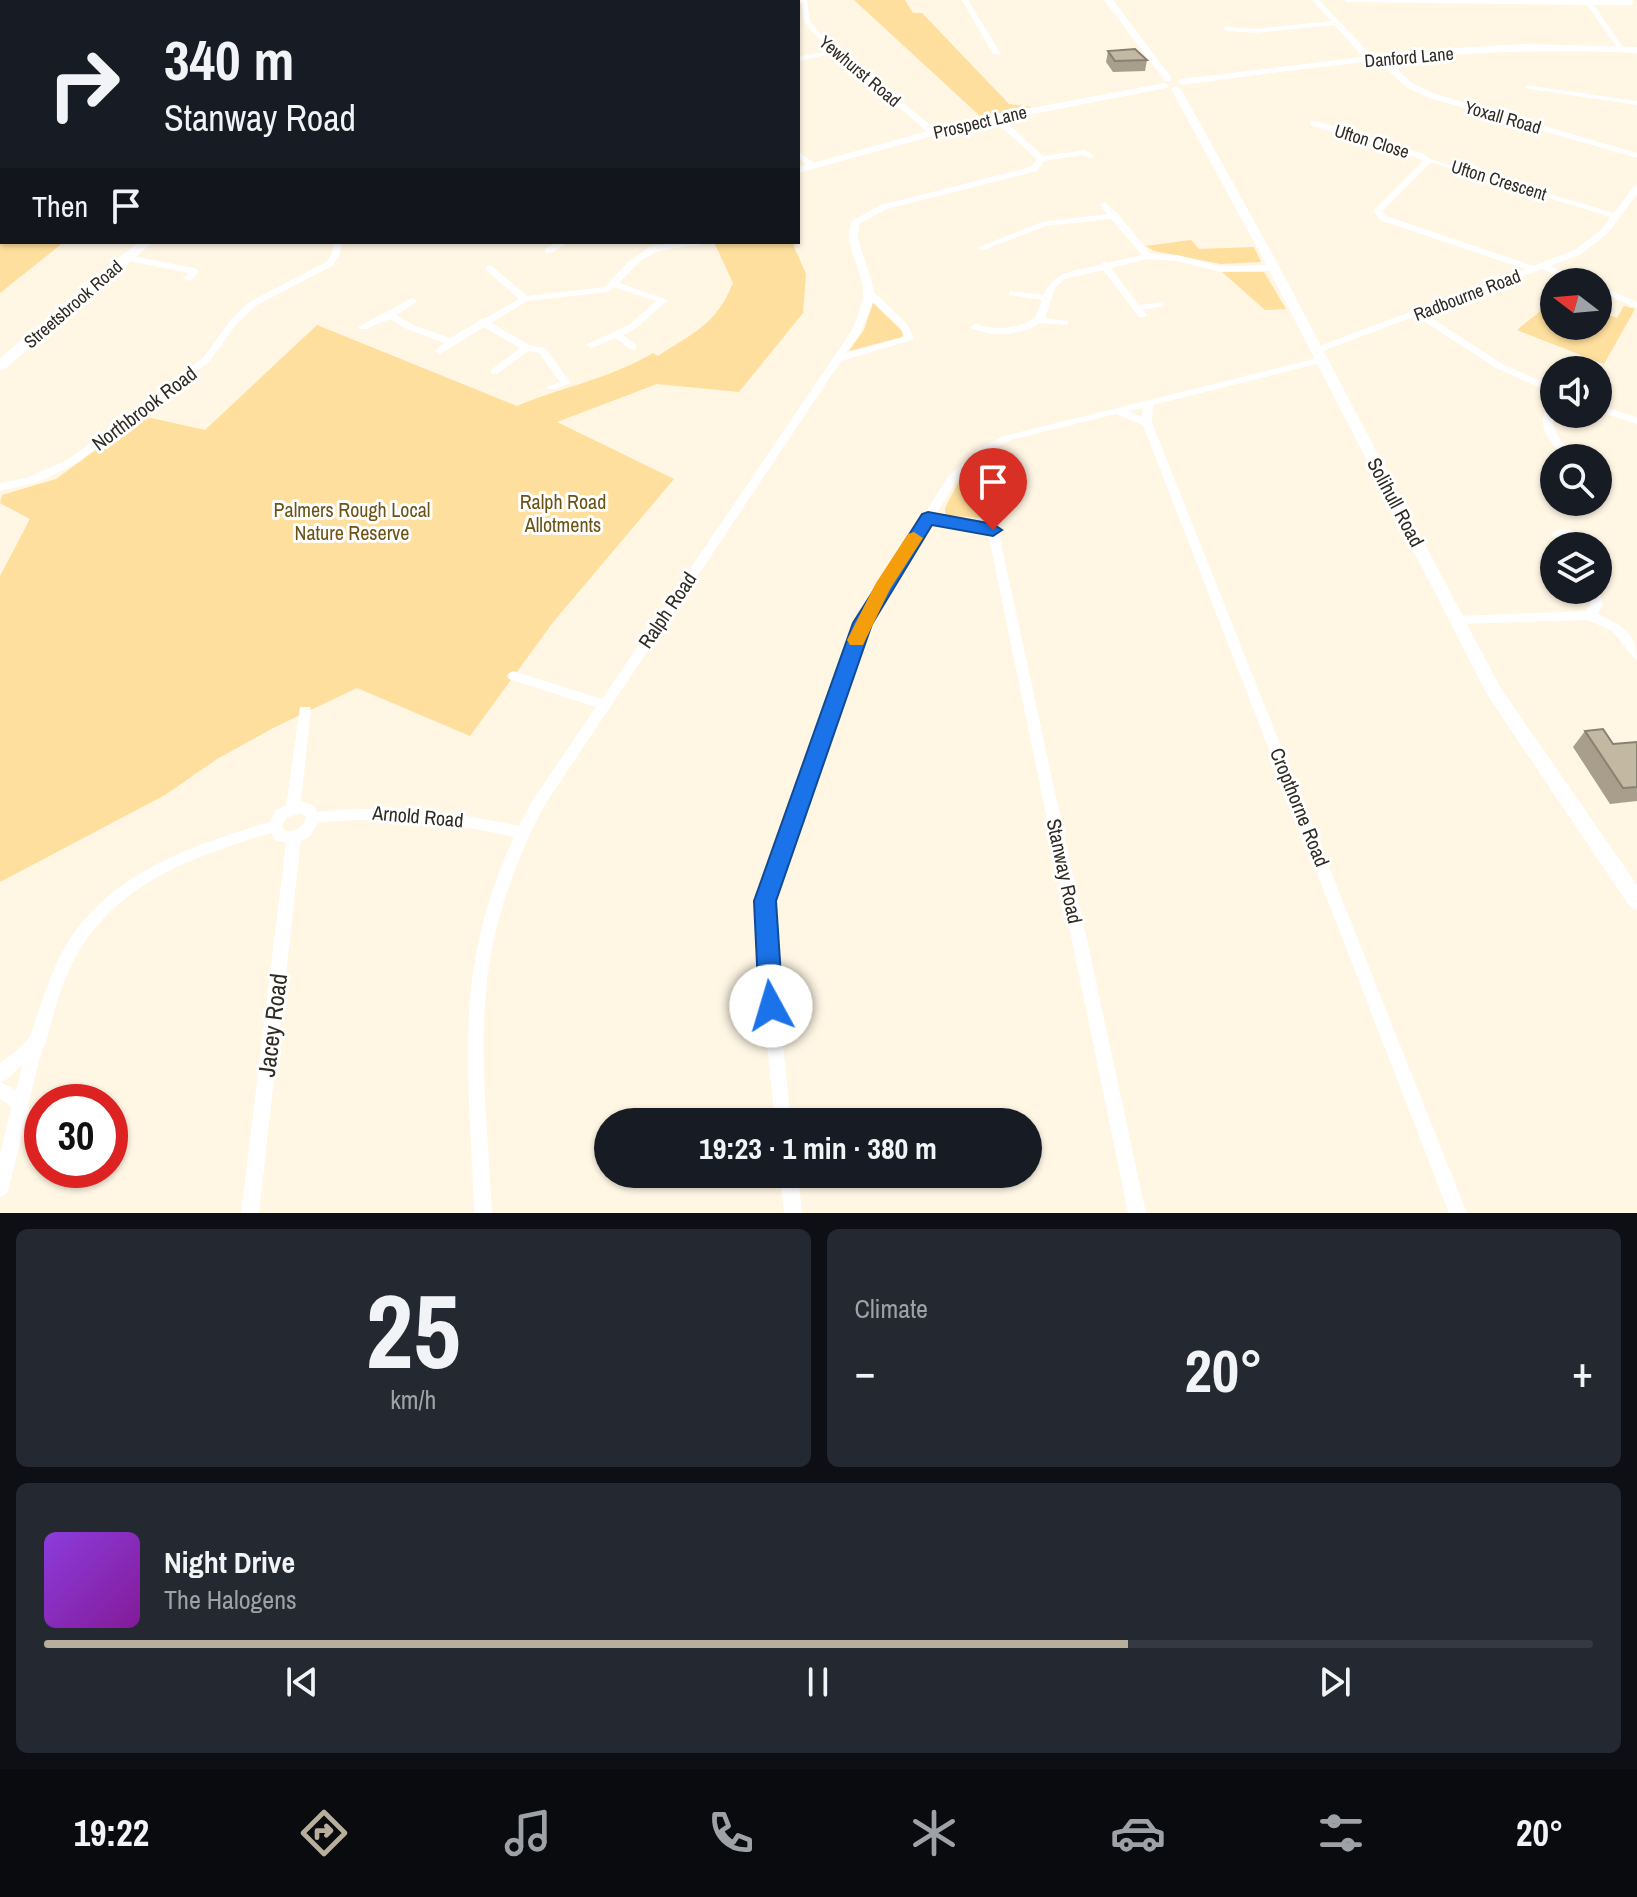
<!DOCTYPE html>
<meta charset="utf-8">
<style>
:root{--surface:#171b24;--page:#242831;--text:#f1f3f6;--muted:#9ea1a6;--line:#363941;--accent:#b7af9b}
body{margin:0;font-family:"Archivo Narrow",sans-serif;background:var(--page);color:var(--text);height:100vh;display:flex;flex-direction:column;font-size:30px;white-space:nowrap}
*{box-sizing:border-box;margin:0}
p{font-size:26px;color:var(--muted)}
.icon{flex:none;width:44px;height:44px;fill:none;stroke:currentColor;stroke-width:2;stroke-linecap:round;stroke-linejoin:round}
.map{position:relative;height:1213px;overflow:hidden}
.panel{display:flex;flex-direction:column;gap:16px;padding:16px;background:#0d0f14;flex:1}
.panel>*{flex:none}
.hud{position:absolute;left:0px;top:0px;width:800px;height:244px;box-shadow:0 2px 6px #0004;background:#171b24;color:var(--text);overflow:hidden}
.needle{width:52px;rotate:286deg}
.fabs{position:absolute;left:1540px;top:268px;display:grid;gap:16px}
.fabs a{display:grid;place-items:center;width:72px;height:72px;border-radius:50%;background:var(--surface);box-shadow:0 2px 6px #0004;font-size:40px}
.speed{position:absolute;left:24px;top:1084px;display:flex;gap:16px;font-size:40px;font-weight:700;text-align:center}
.speed>*{display:grid;place-content:center;width:104px;height:104px;border-radius:50%;background:var(--surface);box-shadow:0 2px 6px #0004;line-height:1}
.speed .limit{border:12px solid #d22;background:#fff;color:#111}
.pin{position:absolute;display:grid;place-items:center;width:68px;height:68px;color:#fff;margin:-82px -34px;border-radius:50% 50% 50% 0;rotate:-45deg;box-shadow:0 0 8px #0007}
.pin .icon{rotate:45deg}
.me{position:absolute;width:88px;margin:-44px;rotate:354deg;stroke-linejoin:round;filter:drop-shadow(0 0 6px #0008)}
.turn{display:flex;align-items:center;gap:28px;height:168px;padding:0 32px;font-size:36px}
.turn .icon{width:104px;height:104px;stroke-width:2.5}
.turn b{display:block;font-size:56px;line-height:68px}
.then{display:flex;align-items:center;height:76px;padding:0 32px;background:#0003;gap:16px;font-size:30px}
.big{font-size:60px;font-weight:700;line-height:1.1}
.panel .widget{flex:1;display:flex;flex-direction:column;justify-content:center;gap:12px;min-width:0;padding:0 28px;border-radius:12px;background:var(--page)}
.panel .dial{align-items:center;gap:0}
.dial b{font-size:104px;line-height:1}
.song{display:flex;align-items:center;gap:24px}
.cover{width:96px;height:96px;border-radius:12px;background:linear-gradient(135deg,hsl(270 70% 55%),hsl(290 70% 35%))}
.played{height:8px;border-radius:4px;background:linear-gradient(90deg,var(--accent) 70%,var(--line) 70%)}
.keys{display:flex;justify-content:space-around;direction:ltr}
.heat{display:flex;justify-content:space-between;align-items:center;font-size:44px;direction:ltr}
.panel .tiles{flex:1;display:grid;gap:16px;grid-template-columns:1fr 1fr}
.widget:last-child{grid-column:span 2}
.trip{position:absolute;left:594px;top:1108px;width:448px;height:80px;border-radius:40px;background:var(--surface);box-shadow:0 2px 6px #0004;font-weight:700;line-height:80px;text-align:center}
.tabs{display:flex;height:128px;justify-content:space-around;align-items:center;background:#090b0e;color:var(--muted)}
.tabs .icon{width:56px;height:56px}
.tabs .current{color:var(--accent)}
.tabs b{font-size:36px;color:var(--text)}
.map>svg:first-child{display:block}
.green{fill:#fedf9d}
.lines{fill:none;stroke-linecap:round;stroke-linejoin:round}
.minor{fill:#fff;fill-rule:evenodd}
.tertiary{fill:#fff;fill-rule:evenodd}
.secondary{fill:#fff;fill-rule:evenodd}
.wall{fill:#a89e8b}
.building{fill:#c3b8a2;stroke:#888171;stroke-width:2}
.route{fill:#1a73e8;stroke:#114b97;stroke-width:2}
.slow{fill:#f59e0b}
.labels{text-anchor:middle;dominant-baseline:central;stroke-width:6;stroke-linejoin:round;paint-order:stroke}
.far-street-label{font-size:18px;fill:#302c23;stroke:#fff}
.street-label{font-size:20px;fill:#302c23;stroke:#fff}
.park-label{font-size:20px;fill:#6b5315;stroke:#fff}
.near-street-label{font-size:24px;fill:#302c23;stroke:#fff}
</style>
<div class="map">
<svg width="1637" height="1213" viewBox="0 0 1637 1213">
<rect width="100%" height="100%" fill="#fff6e4"/>
<path class="green" d="M 854,0 L 905,0 L 913,13 L 922,13 L 1009,104 L 1032,107 L 980,116 Z
M 0,96 L 2,242 L 64,242 L 0,293 Z
M 1191,240 L 1199,249 L 1254,247 L 1261,262 L 1221,264 L 1154,251 L 1146,246 Z
M 714,242 L 792,242 L 806,274 L 803,313 L 739,392 L 657,384 L 557,422 L 674,479 L 554,621 L 470,736 L 357,688 L 273,728 L 217,759 L 165,795 L 0,882 L 0,576 L 30,519 L 0,503 L 2,495 L 56,479 L 142,416 L 205,430 L 317,325 L 517,406 C 562,387 609,379 653,353 L 658,356 C 694,332 716,325 733,283 Z
M 1221,271 L 1264,272 L 1286,309 L 1265,310 Z
M 1554,300 L 1554,326 L 1598,326 L 1598,311 L 1617,318 L 1624,306 L 1635,309 L 1604,364 L 1517,330 Z
M 873,303 L 904,333 L 902,337 L 849,351 L 864,330 Z
M 968,481 L 979,491 L 979,518 L 945,515 L 945,508 L 958,483 Z"/>
<g class="lines">
<path class="minor" d="M 6,0 L 16,0 L 13,2 L 3,2 Z
M 174,0 L 183,0 L 181,2 L 172,2 Z
M 266,0 L 276,0 L 273,2 L 263,2 Z
M 416,0 L 423,0 L 422,2 L 415,2 Z
M 508,0 L 515,0 L 514,2 L 507,2 Z
M 639,0 L 646,0 L 645,2 L 638,2 Z
M 801,0 L 807,0 L 810,21 L 818,32 L 936,130 L 936,134 L 930,134 L 836,53 L 798,61 L 798,57 L 832,50 L 814,34 L 804,21 Z
M 962,0 L 968,0 L 1001,54 L 999,55 L 993,54 Z
M 1312,0 L 1319,0 L 1373,57 L 1373,61 L 1367,61 L 1334,25 L 1255,33 L 1226,31 L 1223,29 L 1226,27 L 1255,29 L 1331,21 Z
M 1344,0 L 1632,0 L 1634,3 L 1631,5 L 1594,5 L 1624,49 L 1621,51 L 1619,50 L 1587,5 L 1347,2 Z
M 1377,56 L 1383,56 L 1412,83 L 1435,94 L 1637,153 L 1637,158 L 1429,98 L 1406,87 L 1377,60 Z
M 1526,85 L 1637,101 L 1637,105 L 1529,89 L 1525,87 Z
M 992,115 L 998,115 L 1043,156 L 1085,150 L 1094,156 L 1090,158 L 1083,155 L 1044,161 L 1037,171 L 887,209 L 859,224 L 858,239 L 872,283 L 874,292 L 907,324 L 914,338 L 912,340 L 841,361 L 542,809 C 519,855 500,903 491,954 C 476,1039 488,1128 492,1213 L 474,1213 C 472,1128 460,1039 476,954 C 483,914 497,874 514,837 C 449,822 385,815 318,823 L 310,836 L 301,841 L 259,1213 L 241,1213 L 286,843 L 275,840 L 271,833 C 202,854 126,879 84,943 C 65,972 54,1008 47,1040 C 46,1044 43,1048 42,1051 C 36,1069 33,1088 28,1105 L 30,1110 L 26,1117 L 9,1188 L 6,1194 L 0,1197 L 0,1154 L 11,1108 L 7,1103 L 0,1099 L 0,1063 C 9,1056 21,1048 28,1039 C 33,1033 34,1023 37,1016 C 43,997 50,977 59,958 C 100,876 188,846 270,822 L 276,810 L 286,806 L 300,707 L 310,707 L 311,711 L 301,801 L 313,805 L 317,812 C 386,804 452,811 519,826 L 532,801 L 596,707 L 509,679 L 507,676 L 509,673 L 513,671 L 602,699 L 850,333 C 874,284 860,286 849,239 L 849,231 L 852,221 L 881,205 L 1031,167 L 1037,159 L 992,119 ZM 873,302 L 900,327 L 904,337 L 846,353 L 860,333 ZM 301,813 L 306,818 C 302,828 295,832 285,831 L 282,826 L 286,818 ZM 22,1065 L 16,1090 L 0,1082 L 6,1080 Z
M 1310,121 L 1316,121 L 1424,154 L 1430,159 L 1614,213 L 1634,186 L 1637,186 L 1637,194 L 1607,234 L 1581,254 L 1550,266 L 1585,282 L 1572,282 L 1542,269 L 1424,313 L 1502,364 L 1554,387 L 1554,394 L 1496,368 L 1416,316 L 1320,352 L 1314,352 L 1314,348 L 1525,269 L 1380,220 L 1374,211 L 1375,209 L 1423,161 L 1418,158 L 1310,125 ZM 1430,163 L 1433,163 L 1611,217 L 1601,230 L 1575,250 L 1533,266 L 1386,216 L 1382,211 Z
M 798,151 L 815,164 L 815,168 L 809,168 L 798,157 Z
M 1104,202 L 1118,214 L 1151,254 L 1177,255 L 1220,266 L 1274,265 L 1278,268 L 1274,271 L 1220,272 L 1177,261 L 1148,259 L 1111,268 L 1139,305 L 1163,302 L 1163,306 L 1143,310 L 1147,315 L 1145,317 L 1139,317 L 1103,270 L 1065,279 L 1055,288 L 1045,318 L 1068,321 L 1068,325 L 1041,323 L 1027,330 L 1008,334 L 992,334 L 972,329 L 970,327 L 975,324 C 997,330 1015,330 1035,318 L 1042,300 L 1009,295 L 1009,291 L 1044,295 C 1052,271 1078,270 1100,265 L 1104,262 L 1107,263 L 1142,255 L 1111,219 L 1046,226 L 984,250 L 977,248 L 1042,222 L 1107,214 L 1100,205 Z
M 334,242 L 342,242 L 339,256 L 332,266 L 257,305 L 238,322 L 209,362 L 77,463 L 36,483 L 0,491 L 0,483 L 29,477 L 69,459 L 203,358 L 232,318 L 251,301 L 326,262 L 331,256 Z
M 558,242 L 569,242 L 551,253 L 545,253 L 545,249 Z
M 680,242 L 704,242 L 700,245 C 657,250 649,249 619,283 L 668,300 L 635,329 L 623,335 L 636,345 L 636,349 L 630,349 L 615,338 L 591,348 L 586,345 L 629,325 L 656,301 L 614,287 L 608,292 L 527,301 L 491,323 L 529,345 L 545,348 L 571,383 L 556,389 L 548,389 L 547,387 L 560,382 L 539,353 L 528,351 L 497,374 L 491,374 L 491,370 L 520,348 L 484,327 L 440,354 L 435,351 L 444,343 L 407,329 L 390,319 L 366,329 L 360,329 L 358,327 L 412,298 L 417,301 L 415,303 L 397,315 L 413,325 L 450,338 L 478,322 L 479,319 L 484,319 L 519,299 L 486,270 L 486,266 L 492,266 L 527,296 L 605,287 L 628,262 L 651,246 Z
M 127,255 L 195,268 L 199,271 L 192,280 L 189,281 L 184,278 L 189,273 L 124,260 L 124,256 Z
M 1598,285 L 1637,302 L 1637,308 L 1598,291 Z
M 1322,357 L 1325,358 L 1325,362 L 1153,405 L 1152,423 L 1467,1213 L 1449,1213 L 1143,425 L 1116,414 L 1011,440 L 987,452 L 977,462 L 987,478 L 1146,1213 L 1128,1213 L 988,533 L 931,522 L 869,624 L 772,901 L 773,948 L 791,1122 L 775,1122 L 757,948 L 758,901 L 857,623 L 947,478 L 979,448 L 1004,436 ZM 1143,408 L 1142,417 L 1128,411 ZM 971,468 L 977,478 L 986,525 L 935,516 L 955,483 Z
M 1554,400 L 1553,425 L 1558,436 L 1575,458 L 1564,458 C 1548,438 1534,426 1550,401 Z
M 1598,405 L 1637,417 L 1637,424 L 1598,411 Z
M 1570,529 L 1576,533 L 1574,536 L 1566,537 L 1572,546 L 1560,546 L 1552,534 L 1558,530 Z
M 1598,588 L 1603,603 L 1598,614 C 1619,624 1637,632 1637,659 L 1633,657 L 1612,631 L 1588,620 L 1457,624 L 1451,620 L 1457,616 L 1586,611 L 1591,603 L 1587,590 L 1598,590 Z
M 780,1174 L 798,1174 L 802,1213 L 784,1213 Z"/>
<path class="tertiary" d="M 1104,0 L 1113,0 L 1171,77 L 1171,81 L 1165,81 Z
M 1523,44 L 1637,47 L 1637,53 C 1484,45 1334,64 1182,85 L 1177,82 L 1182,79 L 1409,51 Z
M 0,46 L 2,46 L 2,52 L 0,52 Z
M 1164,83 L 1169,86 L 1167,88 L 965,127 L 798,173 L 798,167 L 964,121 Z
M 1176,86 L 1181,89 L 1280,268 L 1500,687 L 1637,885 L 1637,910 L 1630,907 L 1488,696 L 1268,268 L 1171,89 Z"/>
<path class="secondary" d="M 423,0 L 434,0 L 422,2 Z
M 138,242 L 153,242 L 5,369 L 0,370 L 0,358 Z"/>
</g>
<path class="wall" d="M 1108,51 L 1147,60 L 1145,71 L 1113,72 L 1106,62 Z
M 1585,731 L 1613,744 L 1637,742 L 1637,801 L 1610,804 L 1573,747 Z"/>
<path class="building" d="M 1135,49 L 1147,60 L 1115,61 L 1108,51 Z
M 1603,729 L 1613,744 L 1637,742 L 1637,787 L 1623,788 L 1585,731 Z"/>
<path class="route" d="M 928,512 L 993,524 L 1002,530 L 993,536 L 932,525 L 872,624 L 776,901 L 783,1006 L 779,1014 L 771,1017 L 763,1014 L 759,1006 L 754,901 L 853,623 L 922,514 Z"/>
<path class="slow" d="M 914,532 L 923,538 L 890,589 L 863,645 L 850,645 L 847,640 L 876,583 L 908,534 Z"/>
<g class="labels">
<g class="far-street-label">
<text transform="translate(1409 57) rotate(-5)">Danford Lane</text>
<text transform="translate(860 71) rotate(40)">Yewhurst Road</text>
<text transform="translate(1503 117) rotate(16)">Yoxall Road</text>
<text transform="translate(980 122) rotate(-13)">Prospect Lane</text>
<text transform="translate(1372 141) rotate(17)">Ufton Close</text>
<text transform="translate(1499 180) rotate(17)">Ufton Crescent</text>
<text transform="translate(1467 295) rotate(-21)">Radbourne Road</text>
<text transform="translate(73 304) rotate(-41)">Streetsbrook Road</text>
</g>
<g class="street-label">
<text transform="translate(144 408) rotate(-37)">Northbrook Road</text>
<text transform="translate(1396 502) rotate(62)">Solihull Road</text>
<text transform="translate(667 610) rotate(-56)">Ralph Road</text>
<text transform="translate(1300 807) rotate(68)">Cropthorne Road</text>
<text transform="translate(418 816) rotate(5)">Arnold Road</text>
<text transform="translate(1065 871) rotate(78)">Stanway Road</text>
</g>
<g class="park-label">
<text x="563" y="501">Ralph Road<tspan x="563" dy="23">Allotments</tspan></text>
<text x="352" y="509">Palmers Rough Local<tspan x="352" dy="23">Nature Reserve</tspan></text>
</g>
<g class="near-street-label">
<text transform="translate(272 1025) rotate(-83)">Jacey Road</text>
</g>
</g>
</svg>
<div class="fabs">
<a><svg class="needle" viewBox="-14 -14 28 28"><path d="M0-13l5 13h-10z" fill="#e53935"/><path d="M0 13l5-13h-10z" fill="#9ea1a6"/></svg></a>
<a><svg class="icon" aria-label="sound" viewBox="0 0 24 24"><path d="M4 9h4l5-4v14l-5-4H4zM17 9q2 3 0 6"/></svg></a>
<a><svg class="icon" aria-label="search" viewBox="0 0 24 24"><circle cx="10" cy="10" r="6"/><path d="M15 15l6 6"/></svg></a>
<a><svg class="icon" aria-label="layers" viewBox="0 0 24 24"><path d="M12 4l9 5-9 5-9-5zM3 14l9 5 9-5"/></svg></a>
</div>
<div class="speed"><div class="limit">30</div></div>
<div class="pin" style="left:993px;top:530px;background:#d93025"><svg class="icon" aria-label="arrive" viewBox="0 0 24 24"><path d="M6 21V4h12l-3 4 3 4H6"/></svg></div>
<svg class="me" style="left:771px;top:1006px" viewBox="-20 -20 40 40"><circle r="19" fill="#fff"/><path d="M0-13L10 11 0 6-10 11z" fill="#1a73e8"/></svg>
<div class="trip">19:23 · 1 min · 380 m</div>
<div class="hud">
<div class="turn"><svg class="icon" aria-label="right" viewBox="0 0 24 24"><path d="M7 20v-9h11M14 6l5 5-5 5"/></svg><div><b>340 m</b>Stanway Road</div></div>
<div class="then">Then<svg class="icon" aria-label="arrive" viewBox="0 0 24 24"><path d="M6 21V4h12l-3 4 3 4H6"/></svg></div>
</div>
</div>
<section class="panel">
<div class="tiles">
<div class="widget dial"><b>25</b><p>km/h</p></div>
<div class="widget"><p>Climate</p>
<div class="heat"><a>−</a><b class="big">20°</b><a>+</a></div>
</div>
<div class="widget">
<div class="song"><i class="cover"></i><div><b>Night Drive</b><p>The Halogens</p></div></div>
<div class="played"></div>
<div class="keys"><svg class="icon" aria-label="previous" viewBox="0 0 24 24"><path d="M18 5L8 12l10 7zM5 5v14"/></svg><svg class="icon" aria-label="pause" viewBox="0 0 24 24"><path d="M8 5v14M16 5v14"/></svg><svg class="icon" aria-label="next" viewBox="0 0 24 24"><path d="M6 5l10 7-10 7zM19 5v14"/></svg></div>
</div>
</div>
</section>
<nav class="tabs">
<b>19:22</b>
<svg class="icon current" aria-label="directions" viewBox="0 0 24 24"><path d="M12 3l9 9-9 9-9-9zM9 14v-3h6M13 9l2 2-2 2"/></svg>
<svg class="icon" aria-label="music" viewBox="0 0 24 24"><path d="M9 18V5l10-2v13"/><circle cx="6" cy="18" r="3"/><circle cx="16" cy="16" r="3"/></svg>
<svg class="icon" aria-label="phone" viewBox="0 0 24 24"><path d="M5 4h4l2 5-3 2q2 4 5 5l2-3 5 2v4C11 20 4 13 5 4z"/></svg>
<svg class="icon" aria-label="climate" viewBox="0 0 24 24"><path d="M12 3v18M4 7l16 10M4 17L20 7"/></svg>
<svg class="icon" aria-label="car" viewBox="0 0 24 24"><path d="M5 17H2v-5l4-1 3-4h7l3 4 3 1v5h-3M9 17h6M6 11h13"/><circle cx="7" cy="17" r="2"/><circle cx="17" cy="17" r="2"/></svg>
<svg class="icon" aria-label="filters" viewBox="0 0 24 24"><path d="M4 7h16M4 17h16"/><circle cx="9" cy="7" r="2"/><circle cx="15" cy="17" r="2"/></svg>
<b>20°</b>
</nav>
